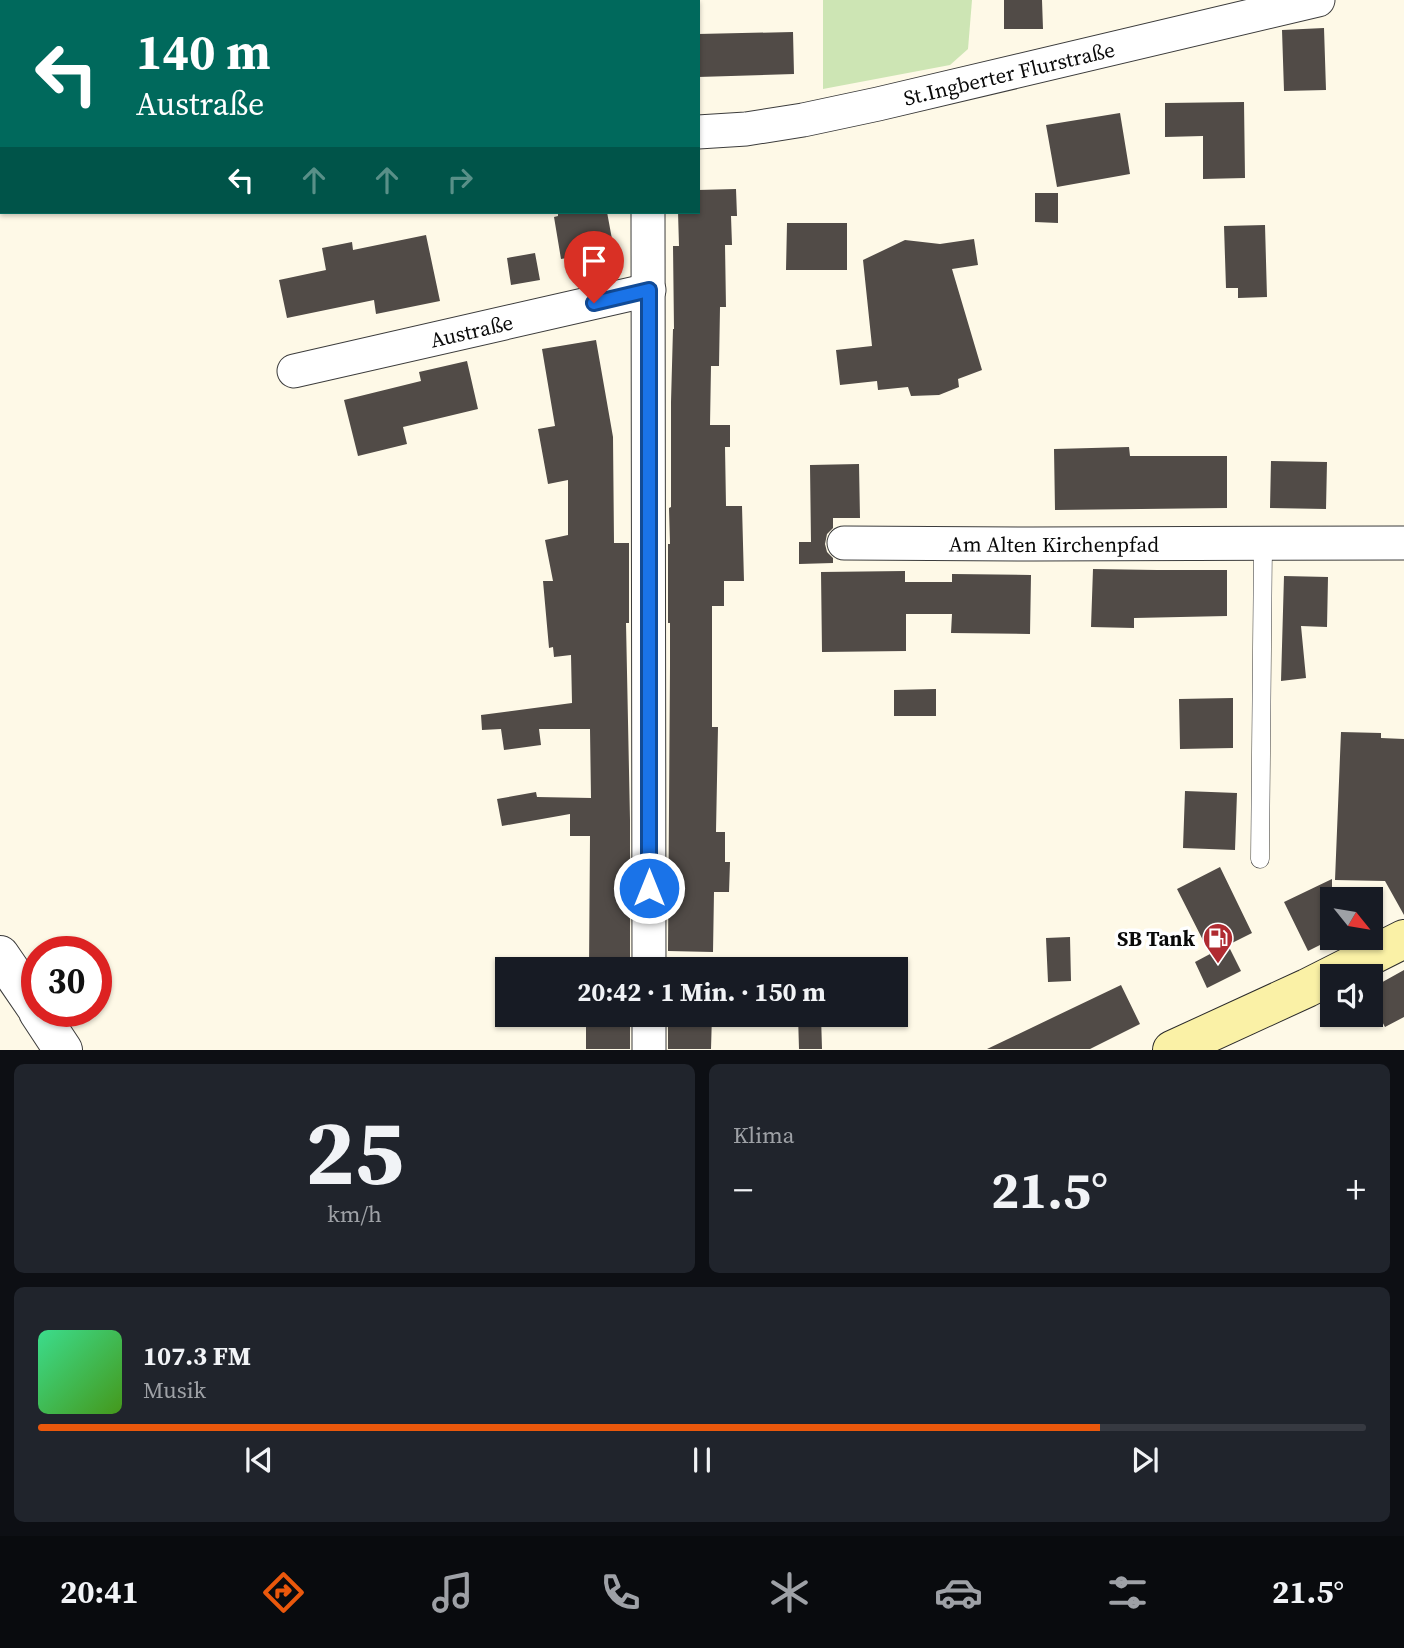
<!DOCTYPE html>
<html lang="de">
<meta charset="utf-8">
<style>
:root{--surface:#171b24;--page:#20242c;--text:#f1f3f6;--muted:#9ea1a6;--line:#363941;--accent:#ea580c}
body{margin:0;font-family:"Source Serif 4",serif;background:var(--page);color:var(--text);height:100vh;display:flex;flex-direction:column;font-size:26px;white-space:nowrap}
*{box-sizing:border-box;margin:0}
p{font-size:23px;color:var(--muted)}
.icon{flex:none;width:38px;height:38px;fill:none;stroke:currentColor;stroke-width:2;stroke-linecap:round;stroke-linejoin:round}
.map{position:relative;height:1050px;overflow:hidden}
.details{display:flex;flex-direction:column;gap:14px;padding:14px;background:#0d0f14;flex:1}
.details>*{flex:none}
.guide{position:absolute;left:0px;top:0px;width:700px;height:214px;box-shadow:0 2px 5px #0004;background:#00695c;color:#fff;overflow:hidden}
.needle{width:46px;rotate:120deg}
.fabs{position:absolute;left:1320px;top:887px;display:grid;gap:14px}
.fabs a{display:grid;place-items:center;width:63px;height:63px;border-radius:0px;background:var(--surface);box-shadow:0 2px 5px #0004;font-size:35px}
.speed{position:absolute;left:21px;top:936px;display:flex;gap:14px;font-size:35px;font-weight:700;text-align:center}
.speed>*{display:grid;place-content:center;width:91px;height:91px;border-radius:50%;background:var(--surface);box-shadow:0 2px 5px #0004;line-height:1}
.speed .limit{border:10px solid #d22;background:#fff;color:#111}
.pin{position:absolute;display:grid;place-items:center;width:60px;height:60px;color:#fff;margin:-72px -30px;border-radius:50% 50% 50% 0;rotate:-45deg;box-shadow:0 0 7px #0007}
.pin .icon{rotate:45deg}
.me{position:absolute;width:77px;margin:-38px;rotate:0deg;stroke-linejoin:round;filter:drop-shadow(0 0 5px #0008)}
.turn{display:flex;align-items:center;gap:24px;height:147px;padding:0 21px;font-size:32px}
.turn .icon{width:91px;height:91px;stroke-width:2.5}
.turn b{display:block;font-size:49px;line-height:60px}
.lanes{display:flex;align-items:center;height:66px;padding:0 21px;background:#0003;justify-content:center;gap:35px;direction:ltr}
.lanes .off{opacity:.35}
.big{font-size:52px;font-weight:700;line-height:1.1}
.details .tile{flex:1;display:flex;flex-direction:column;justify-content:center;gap:10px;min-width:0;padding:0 24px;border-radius:10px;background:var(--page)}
.details .dial{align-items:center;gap:0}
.dial b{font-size:91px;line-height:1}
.song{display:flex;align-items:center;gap:21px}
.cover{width:84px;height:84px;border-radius:10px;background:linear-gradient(135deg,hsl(150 70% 55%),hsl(100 70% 35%))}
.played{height:7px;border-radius:4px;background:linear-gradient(90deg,var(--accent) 80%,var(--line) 80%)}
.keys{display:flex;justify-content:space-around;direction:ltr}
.heat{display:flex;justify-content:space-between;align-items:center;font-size:38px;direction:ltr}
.details .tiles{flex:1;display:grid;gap:14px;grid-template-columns:1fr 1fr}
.tile:last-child{grid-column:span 2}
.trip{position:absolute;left:495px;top:957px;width:413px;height:70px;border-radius:0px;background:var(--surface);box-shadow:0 2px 5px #0004;font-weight:700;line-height:70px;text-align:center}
.tab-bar{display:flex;height:112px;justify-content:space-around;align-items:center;background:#090b0e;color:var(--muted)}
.tab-bar .icon{width:49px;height:49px}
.tab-bar .selected{color:var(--accent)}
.tab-bar b{font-size:32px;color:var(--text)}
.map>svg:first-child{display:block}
.green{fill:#cde5b4}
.building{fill:#514b47}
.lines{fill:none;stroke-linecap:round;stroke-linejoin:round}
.service-casing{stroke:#3c3c3c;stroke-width:19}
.minor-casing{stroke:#3c3c3c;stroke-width:35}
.tertiary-casing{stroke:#3c3c3c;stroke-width:40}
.secondary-casing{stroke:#2b2b2b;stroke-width:40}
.service{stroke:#fff;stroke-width:18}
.minor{stroke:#fff;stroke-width:33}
.tertiary{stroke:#fff;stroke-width:38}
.secondary{stroke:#faf1a6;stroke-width:38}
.route-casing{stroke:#114b97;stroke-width:18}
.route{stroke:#1a73e8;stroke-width:12}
.labels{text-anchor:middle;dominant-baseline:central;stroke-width:7;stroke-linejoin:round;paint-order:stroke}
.street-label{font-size:21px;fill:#090909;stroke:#fff}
.poi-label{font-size:21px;font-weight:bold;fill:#090909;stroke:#fff;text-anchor:end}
</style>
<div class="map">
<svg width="1404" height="1050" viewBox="0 0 1404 1050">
<rect width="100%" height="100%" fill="#fef9e7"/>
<path class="green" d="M 823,0 L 972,0 L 968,49 L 950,65 L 823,89 Z"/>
<path class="building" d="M 1004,0 L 1042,0 L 1043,29 L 1004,29 Z
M 1324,28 L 1326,90 L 1284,91 L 1282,30 Z
M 793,32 L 794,74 L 698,77 L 698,34 Z
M 1244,102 L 1245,178 L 1203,179 L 1203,136 L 1165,137 L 1165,103 Z
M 1120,113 L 1130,174 L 1057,187 L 1046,125 Z
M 736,189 L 737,216 L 731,216 L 732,245 L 725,245 L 726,307 L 720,307 L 719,366 L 711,366 L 710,425 L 730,425 L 730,447 L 725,447 L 726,506 L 742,506 L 744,581 L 724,581 L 724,606 L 712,606 L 712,727 L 718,727 L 716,832 L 725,832 L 725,862 L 730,862 L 729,892 L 714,892 L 713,952 L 668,951 L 670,666 L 670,623 L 668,623 L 668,544 L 670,544 L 669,508 L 671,507 L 671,402 L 673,329 L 674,329 L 673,246 L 679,246 L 678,212 L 698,212 L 698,190 Z
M 1035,193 L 1058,193 L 1058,223 L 1035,222 Z
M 558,212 L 607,212 L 614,250 L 561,259 L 554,217 L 558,216 Z
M 787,223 L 847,223 L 847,270 L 786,270 Z
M 1265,225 L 1267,297 L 1238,298 L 1238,288 L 1226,288 L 1224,226 Z
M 426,235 L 440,301 L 376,314 L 374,300 L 287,318 L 279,280 L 326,270 L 322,248 L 352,242 L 353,250 Z
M 974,239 L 978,265 L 952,269 L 982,370 L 958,379 L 959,387 L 939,395 L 911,396 L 908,387 L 878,390 L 877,381 L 840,385 L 836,350 L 872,346 L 863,260 L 905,240 L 940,244 Z
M 535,253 L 540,280 L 511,285 L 507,258 Z
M 596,340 L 613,437 L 614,543 L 629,543 L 629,623 L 626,623 L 630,820 L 630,970 L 589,970 L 590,836 L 570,836 L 570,814 L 502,826 L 497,799 L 536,792 L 537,797 L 591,798 L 590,729 L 539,729 L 541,745 L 504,750 L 501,729 L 482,730 L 481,715 L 572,703 L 571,655 L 554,657 L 553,647 L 549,648 L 543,581 L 553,581 L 545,540 L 568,535 L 568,480 L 548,484 L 538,429 L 555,426 L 542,349 Z
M 467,361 L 478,409 L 403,427 L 407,444 L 358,456 L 344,400 L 421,381 L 419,372 Z
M 1129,447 L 1130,456 L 1227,456 L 1227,508 L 1055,510 L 1054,449 Z
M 1271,461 L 1327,462 L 1326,509 L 1270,508 Z
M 859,464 L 860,518 L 833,518 L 833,528 L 827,534 L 825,544 L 827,552 L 833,558 L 833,563 L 799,564 L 799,542 L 811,542 L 810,465 Z
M 1093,569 L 1157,570 L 1227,570 L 1227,616 L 1134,618 L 1134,628 L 1091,627 Z
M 905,571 L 905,582 L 952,582 L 952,574 L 1031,575 L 1030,634 L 951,633 L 952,614 L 906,614 L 906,651 L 822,652 L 821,572 Z
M 1284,576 L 1328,577 L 1327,627 L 1301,626 L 1306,678 L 1281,681 Z
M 936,689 L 936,716 L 894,716 L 894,690 Z
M 1233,698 L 1233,748 L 1180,749 L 1179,699 Z
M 1341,732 L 1381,733 L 1381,738 L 1404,739 L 1404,915 L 1385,881 L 1335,880 Z
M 1185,791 L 1237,793 L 1235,850 L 1183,848 Z
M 1220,867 L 1252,933 L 1228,945 L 1241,971 L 1207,988 L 1195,962 L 1210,954 L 1177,889 Z
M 1332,879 L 1332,939 L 1308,951 L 1284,902 Z
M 1070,937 L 1071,981 L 1048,982 L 1046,938 Z
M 1404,970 L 1404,1017 L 1385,1027 L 1370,999 L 1370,989 Z
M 1121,985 L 1140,1024 L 1090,1049 L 987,1049 Z
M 586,1015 L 630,1015 L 630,1049 L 586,1049 Z
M 668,1015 L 712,1015 L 711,1049 L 668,1049 Z
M 798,1015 L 821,1015 L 822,1049 L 799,1049 Z"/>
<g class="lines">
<g class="service-casing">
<path id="service" d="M 1260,859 L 1263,544"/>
</g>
<g class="minor-casing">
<g id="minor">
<path d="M 651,2 L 651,0"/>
<path id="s1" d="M 698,132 L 746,129 L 803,120 L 878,104 L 1318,0"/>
<path d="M 648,212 L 649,970"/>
<path id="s2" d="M 294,371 L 649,290"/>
<path id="s3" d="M 844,543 L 1033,544 L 1404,543"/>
<path d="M 649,1015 L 649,1050"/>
</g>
</g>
<g class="tertiary-casing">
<path id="tertiary" d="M 0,955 L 37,1009
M 38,1012 L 63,1050"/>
</g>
<g class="secondary-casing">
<path id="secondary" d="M 1172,1050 L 1307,988 L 1404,939"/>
</g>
<use href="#service" class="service"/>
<use href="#minor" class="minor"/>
<use href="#tertiary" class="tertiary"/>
<use href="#secondary" class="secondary"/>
</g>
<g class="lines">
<g class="route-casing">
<path id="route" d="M 594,303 L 649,290 L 649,888"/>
</g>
<use href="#route" class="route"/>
</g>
<defs>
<g id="fuel-pin" transform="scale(1.575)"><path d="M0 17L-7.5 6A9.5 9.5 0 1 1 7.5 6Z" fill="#b02b31" stroke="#fff"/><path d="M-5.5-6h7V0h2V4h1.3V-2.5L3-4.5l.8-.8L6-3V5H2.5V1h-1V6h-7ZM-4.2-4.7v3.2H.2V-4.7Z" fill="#fff"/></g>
</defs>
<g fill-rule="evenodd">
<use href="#fuel-pin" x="1218" y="938"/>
</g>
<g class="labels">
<g class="street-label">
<text stroke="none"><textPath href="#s1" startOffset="317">St.Ingberter Flurstraße</textPath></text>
<text stroke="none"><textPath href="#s2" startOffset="182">Austraße</textPath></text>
<text stroke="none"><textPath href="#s3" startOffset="210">Am Alten Kirchenpfad</textPath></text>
</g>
<g class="poi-label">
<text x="1195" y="938">SB Tank</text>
</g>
</g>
</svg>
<div class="fabs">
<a><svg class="needle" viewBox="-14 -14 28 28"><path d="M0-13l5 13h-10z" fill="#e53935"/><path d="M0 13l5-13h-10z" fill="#9ea1a6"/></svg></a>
<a><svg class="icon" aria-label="sound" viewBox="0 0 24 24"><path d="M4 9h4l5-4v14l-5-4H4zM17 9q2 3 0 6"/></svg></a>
</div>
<div class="speed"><div class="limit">30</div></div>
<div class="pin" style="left:594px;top:303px;background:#d93025"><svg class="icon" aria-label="arrive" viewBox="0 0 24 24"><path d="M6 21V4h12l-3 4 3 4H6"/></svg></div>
<svg class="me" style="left:649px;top:888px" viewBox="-20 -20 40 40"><circle r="17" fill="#1a73e8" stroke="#fff" stroke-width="3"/><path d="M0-11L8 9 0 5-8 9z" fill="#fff"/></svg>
<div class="trip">20:42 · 1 Min. · 150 m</div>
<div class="guide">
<div class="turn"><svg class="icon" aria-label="left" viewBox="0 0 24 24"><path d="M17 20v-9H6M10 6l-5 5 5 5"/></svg><div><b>140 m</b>Austraße</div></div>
<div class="lanes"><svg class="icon" aria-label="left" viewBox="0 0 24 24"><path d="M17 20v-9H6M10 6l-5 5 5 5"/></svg><svg class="icon off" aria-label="ahead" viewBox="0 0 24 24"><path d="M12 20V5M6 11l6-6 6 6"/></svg><svg class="icon off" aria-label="ahead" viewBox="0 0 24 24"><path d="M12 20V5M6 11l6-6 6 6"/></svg><svg class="icon off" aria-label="right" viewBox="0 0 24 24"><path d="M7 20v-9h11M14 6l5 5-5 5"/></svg></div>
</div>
</div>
<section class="details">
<div class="tiles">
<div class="tile dial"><b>25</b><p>km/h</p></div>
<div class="tile"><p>Klima</p>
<div class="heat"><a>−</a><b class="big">21.5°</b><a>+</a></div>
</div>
<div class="tile">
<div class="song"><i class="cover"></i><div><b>107.3 FM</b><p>Musik</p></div></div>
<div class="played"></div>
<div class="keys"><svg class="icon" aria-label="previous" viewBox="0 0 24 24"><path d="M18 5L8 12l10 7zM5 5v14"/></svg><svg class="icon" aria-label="pause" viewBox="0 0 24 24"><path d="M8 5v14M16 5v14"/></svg><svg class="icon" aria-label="next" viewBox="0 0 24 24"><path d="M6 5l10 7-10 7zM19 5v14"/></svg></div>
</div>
</div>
</section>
<nav class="tab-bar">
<b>20:41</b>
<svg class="icon selected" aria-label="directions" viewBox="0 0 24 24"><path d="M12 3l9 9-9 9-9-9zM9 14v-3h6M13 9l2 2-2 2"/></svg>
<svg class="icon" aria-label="music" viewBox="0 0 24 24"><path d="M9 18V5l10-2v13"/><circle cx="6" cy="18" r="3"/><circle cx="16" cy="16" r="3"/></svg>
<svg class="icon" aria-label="phone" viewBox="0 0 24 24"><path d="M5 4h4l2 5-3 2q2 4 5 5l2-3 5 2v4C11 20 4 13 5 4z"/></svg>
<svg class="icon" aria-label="climate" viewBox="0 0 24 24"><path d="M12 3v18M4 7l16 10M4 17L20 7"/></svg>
<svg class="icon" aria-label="car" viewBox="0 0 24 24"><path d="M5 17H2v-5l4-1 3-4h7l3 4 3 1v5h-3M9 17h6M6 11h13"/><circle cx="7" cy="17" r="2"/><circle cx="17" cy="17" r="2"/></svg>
<svg class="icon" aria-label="filters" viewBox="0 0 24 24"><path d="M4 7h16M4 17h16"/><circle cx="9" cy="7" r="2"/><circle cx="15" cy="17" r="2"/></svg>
<b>21.5°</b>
</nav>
